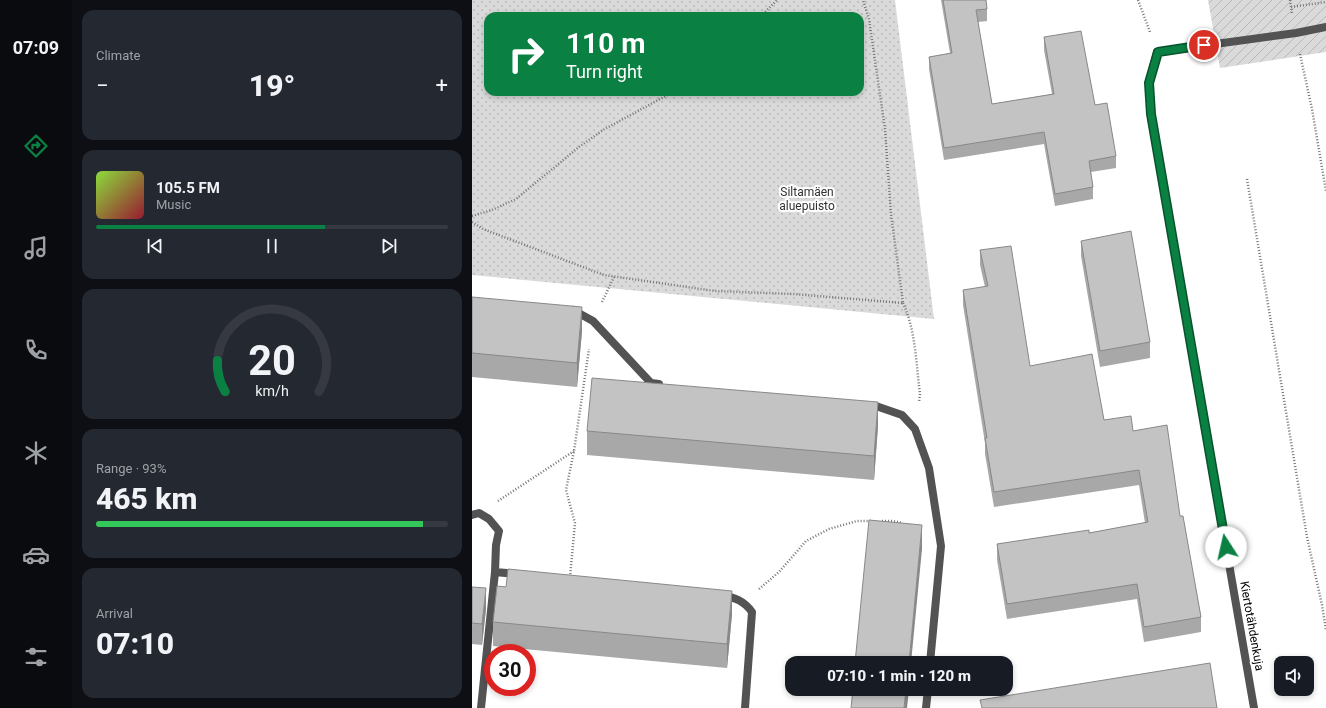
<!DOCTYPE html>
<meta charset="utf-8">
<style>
:root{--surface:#171b24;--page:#242831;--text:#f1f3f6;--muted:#9ea1a6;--line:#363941;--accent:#0b8043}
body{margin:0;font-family:Roboto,sans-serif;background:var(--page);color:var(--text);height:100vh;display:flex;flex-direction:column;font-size:15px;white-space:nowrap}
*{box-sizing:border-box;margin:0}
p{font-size:13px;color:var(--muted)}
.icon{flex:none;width:22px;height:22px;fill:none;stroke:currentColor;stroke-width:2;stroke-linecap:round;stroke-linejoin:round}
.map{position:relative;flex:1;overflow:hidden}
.side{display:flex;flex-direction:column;gap:10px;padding:10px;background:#0d0f14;width:400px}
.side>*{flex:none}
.banner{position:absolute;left:12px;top:12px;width:380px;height:84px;border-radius:12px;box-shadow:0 2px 6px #0003;background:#0b8043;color:#fff;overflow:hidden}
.fabs{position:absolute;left:802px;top:656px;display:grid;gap:8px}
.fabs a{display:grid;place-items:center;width:40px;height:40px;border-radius:8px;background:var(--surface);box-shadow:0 2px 6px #0003;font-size:20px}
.speed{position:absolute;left:12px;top:644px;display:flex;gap:8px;font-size:20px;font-weight:700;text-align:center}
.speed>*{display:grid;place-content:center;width:52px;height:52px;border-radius:50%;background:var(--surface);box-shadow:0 2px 6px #0003;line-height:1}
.speed .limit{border:6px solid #d22;background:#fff;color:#111}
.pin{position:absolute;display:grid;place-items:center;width:34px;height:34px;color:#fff;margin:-17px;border:2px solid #fff;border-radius:50%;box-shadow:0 1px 4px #0007}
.me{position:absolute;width:44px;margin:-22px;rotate:350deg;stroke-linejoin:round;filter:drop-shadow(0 0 3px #0008)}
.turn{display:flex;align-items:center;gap:14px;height:84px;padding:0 16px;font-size:18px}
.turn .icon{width:52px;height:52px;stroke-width:2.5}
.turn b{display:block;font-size:28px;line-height:34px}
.big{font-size:30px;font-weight:800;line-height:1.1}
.side .card{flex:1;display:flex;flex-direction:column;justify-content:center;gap:6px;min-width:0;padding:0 14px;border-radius:12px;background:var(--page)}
.side .dial{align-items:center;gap:0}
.dial svg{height:104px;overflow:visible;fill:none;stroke:var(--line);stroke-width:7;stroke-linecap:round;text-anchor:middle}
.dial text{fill:var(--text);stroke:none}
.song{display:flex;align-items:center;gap:12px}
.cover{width:48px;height:48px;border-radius:6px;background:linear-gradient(135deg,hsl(90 70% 55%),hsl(350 70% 35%))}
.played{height:4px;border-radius:2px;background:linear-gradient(90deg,var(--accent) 65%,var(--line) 65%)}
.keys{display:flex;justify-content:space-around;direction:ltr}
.heat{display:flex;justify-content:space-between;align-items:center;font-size:22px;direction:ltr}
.charge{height:6px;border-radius:3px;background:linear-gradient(90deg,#34c759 93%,var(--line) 0)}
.trip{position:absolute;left:313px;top:656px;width:228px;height:40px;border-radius:12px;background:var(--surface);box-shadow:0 2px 6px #0003;font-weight:800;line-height:40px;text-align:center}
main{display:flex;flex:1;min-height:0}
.menu{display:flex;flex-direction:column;width:72px;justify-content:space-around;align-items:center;background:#090b0e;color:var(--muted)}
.menu .icon{width:28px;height:28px}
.menu .current{color:var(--accent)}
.menu b{font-size:18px;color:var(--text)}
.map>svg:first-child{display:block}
.grass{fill:url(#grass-dots);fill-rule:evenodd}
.garden{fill:url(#garden-furrows)}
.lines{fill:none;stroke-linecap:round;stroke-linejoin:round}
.path{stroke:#757575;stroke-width:2.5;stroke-dasharray:1 2;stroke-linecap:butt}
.service{stroke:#535353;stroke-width:8}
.minor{stroke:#535353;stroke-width:8}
.wall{fill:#a8a8a8}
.shaded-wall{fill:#888}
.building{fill:#c3c3c3;stroke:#888}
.route-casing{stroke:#07532c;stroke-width:10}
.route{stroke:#0b8043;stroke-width:7}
.labels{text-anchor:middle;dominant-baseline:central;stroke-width:4;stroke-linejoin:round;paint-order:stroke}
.park-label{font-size:12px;fill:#313131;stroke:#fff}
.street-label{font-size:12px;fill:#000;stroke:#fff}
</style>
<main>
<nav class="menu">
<b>07:09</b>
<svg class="icon current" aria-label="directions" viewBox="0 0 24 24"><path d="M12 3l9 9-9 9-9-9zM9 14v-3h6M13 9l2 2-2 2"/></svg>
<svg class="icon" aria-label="music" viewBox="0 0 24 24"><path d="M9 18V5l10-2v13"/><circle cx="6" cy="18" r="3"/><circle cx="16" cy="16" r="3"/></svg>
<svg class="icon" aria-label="phone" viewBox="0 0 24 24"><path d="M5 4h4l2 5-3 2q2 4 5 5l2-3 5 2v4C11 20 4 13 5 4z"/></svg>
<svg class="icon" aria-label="climate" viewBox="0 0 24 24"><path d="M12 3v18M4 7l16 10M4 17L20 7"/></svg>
<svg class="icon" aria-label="car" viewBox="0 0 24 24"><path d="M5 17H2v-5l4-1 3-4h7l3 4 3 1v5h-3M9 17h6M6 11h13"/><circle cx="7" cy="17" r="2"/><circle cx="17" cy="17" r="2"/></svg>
<svg class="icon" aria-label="filters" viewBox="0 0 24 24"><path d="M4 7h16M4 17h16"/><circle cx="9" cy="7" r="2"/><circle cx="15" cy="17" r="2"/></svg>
</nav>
<section class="side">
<div class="card"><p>Climate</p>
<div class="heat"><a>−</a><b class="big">19°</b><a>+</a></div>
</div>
<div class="card">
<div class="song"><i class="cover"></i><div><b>105.5 FM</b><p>Music</p></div></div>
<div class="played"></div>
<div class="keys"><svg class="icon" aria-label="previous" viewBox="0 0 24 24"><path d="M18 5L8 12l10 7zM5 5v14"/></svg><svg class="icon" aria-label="pause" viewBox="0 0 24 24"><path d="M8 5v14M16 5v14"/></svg><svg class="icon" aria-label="next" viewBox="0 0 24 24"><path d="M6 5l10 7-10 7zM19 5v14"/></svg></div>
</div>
<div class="card dial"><svg viewBox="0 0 100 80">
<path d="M14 69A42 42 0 1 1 86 69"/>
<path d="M14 69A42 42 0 0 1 8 45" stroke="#0b8043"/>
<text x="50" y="56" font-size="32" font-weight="700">20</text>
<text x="50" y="72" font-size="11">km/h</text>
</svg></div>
<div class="card"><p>Range · 93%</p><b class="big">465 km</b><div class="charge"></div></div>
<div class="card"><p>Arrival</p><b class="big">07:10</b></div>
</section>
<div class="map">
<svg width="854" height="708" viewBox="0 0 854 708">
<defs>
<pattern id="grass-dots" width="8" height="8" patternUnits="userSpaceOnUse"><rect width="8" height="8" fill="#dadada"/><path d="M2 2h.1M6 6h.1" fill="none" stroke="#b9b9b9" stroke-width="1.8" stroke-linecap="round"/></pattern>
<pattern id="garden-furrows" width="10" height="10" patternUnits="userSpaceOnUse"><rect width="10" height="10" fill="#dadada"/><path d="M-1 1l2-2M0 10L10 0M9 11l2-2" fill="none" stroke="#b9b9b9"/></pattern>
</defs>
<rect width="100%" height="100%" fill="#fff"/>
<path class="grass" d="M 0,0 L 423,0 L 462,319 L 0,275 ZM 16,16 L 388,16 L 388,92 L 16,92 Z"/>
<path class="garden" d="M 736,0 L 854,0 L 854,52 L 748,68 Z"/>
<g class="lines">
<path class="path" d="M 666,0 L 678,32
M 818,0 L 820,13
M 819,7 L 854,2
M 289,16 L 305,0
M 828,54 L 840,109 L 854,191
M 775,179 L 835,537 L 850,605 L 854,630
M 0,216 L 20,210 L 44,199 L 107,147 L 131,130 L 201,92
M 0,222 L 11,229 L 132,275 L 243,291 L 322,294 L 431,303 L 419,214 L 413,129 L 397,19 L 391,0
M 130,302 L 142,277
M 431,303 C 444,331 444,364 448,394 L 447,402
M 26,501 L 102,451
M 410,521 L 421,521 L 431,523
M 98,577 L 103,523 L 94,490 L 102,451 L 117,349
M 287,589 L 307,572 L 334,541 L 357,529 L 385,521 L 399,521"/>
<path class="service" d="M 685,52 L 824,33 L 854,27
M 101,310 L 121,321 L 179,383 L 187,384
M 395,406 L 404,406 L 430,415 L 443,429 L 457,468 L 469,546 L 458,663
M 0,515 L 7,513 L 17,519 L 27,531 L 24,545 L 23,572
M 250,596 C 263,597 272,601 280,612 L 273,708
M 9,708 L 23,572 L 45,574
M 454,708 L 456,689"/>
<path class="minor" d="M 685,52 L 677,83 L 679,114 L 782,708"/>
</g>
<path class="wall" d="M 469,0 L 514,0 L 515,9 L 515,21 L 506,22 L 520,104 L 580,94 L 572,50 L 572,37 L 623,105 L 644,156 L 644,168 L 619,172 L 621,187 L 621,199 L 583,206 L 572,144 L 472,160 L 457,69 L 457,57 L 478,53 Z
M 609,241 L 678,342 L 678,358 L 628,367 L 609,256 Z
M 508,250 L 558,366 L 632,420 L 661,431 L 708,516 L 729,617 L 729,632 L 672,642 L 665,599 L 535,619 L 525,560 L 525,544 L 617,533 L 673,523 L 667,485 L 522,507 L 513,454 L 513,443 L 491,305 L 491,290 L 513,287 L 508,265 Z
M 0,297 L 110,331 L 105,387 L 0,377 Z
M 406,426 L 402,480 L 115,455 L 115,431 Z
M 0,587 L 14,609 L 10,645 L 0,644 Z
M 260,614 L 255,668 L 21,646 L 21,622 Z"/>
<path class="shaded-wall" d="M 110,307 L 110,331 L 105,387 L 105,363 Z
M 406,402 L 406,426 L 402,480 L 402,456 Z
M 450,525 L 450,549 L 439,663 L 437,663 Z
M 14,588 L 14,609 L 10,645 L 10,624 Z
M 260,591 L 260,614 L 255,668 L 255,644 Z
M 434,689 L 437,689 L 435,708 L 432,708 Z"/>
<path class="building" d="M 471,0 L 514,0 L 515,9 L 504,10 L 520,104 L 582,94 L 572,37 L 609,31 L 623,105 L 635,103 L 644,156 L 617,161 L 621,187 L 583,194 L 572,132 L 472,148 L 457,57 L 480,53 Z
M 659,231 L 678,342 L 628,351 L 609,241 Z
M 539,246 L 558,366 L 620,354 L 632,420 L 659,416 L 661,431 L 695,425 L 708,516 L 711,516 L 729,617 L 672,627 L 665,584 L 535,604 L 525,544 L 617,530 L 617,533 L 676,522 L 667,470 L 522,492 L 513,438 L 515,438 L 491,290 L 516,286 L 508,250 Z
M 0,297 L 110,307 L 105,363 L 0,353 Z
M 120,378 L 406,402 L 402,456 L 115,431 Z
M 397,520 L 450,525 L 437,663 L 383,663 Z
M 36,569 L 260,591 L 255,644 L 21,622 L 25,586 L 34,587 Z
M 0,587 L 14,588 L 10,624 L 0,623 Z
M 738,663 L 745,708 L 510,708 L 508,700 Z
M 381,689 L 434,689 L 432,708 L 379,708 Z"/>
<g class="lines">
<g class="route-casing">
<path id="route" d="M 732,45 L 686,52 L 677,83 L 679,114 L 754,547"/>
</g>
<use href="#route" class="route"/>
</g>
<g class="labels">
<g class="park-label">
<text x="335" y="192">Siltamäen<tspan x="335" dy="14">aluepuisto</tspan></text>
</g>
<g class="street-label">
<text transform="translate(780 626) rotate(80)">Kiertotähdenkuja</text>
</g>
</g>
</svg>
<div class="fabs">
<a><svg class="icon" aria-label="sound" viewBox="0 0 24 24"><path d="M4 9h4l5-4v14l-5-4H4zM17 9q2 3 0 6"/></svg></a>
</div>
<div class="speed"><div class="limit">30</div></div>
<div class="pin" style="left:732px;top:45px;background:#d93025"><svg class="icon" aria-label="arrive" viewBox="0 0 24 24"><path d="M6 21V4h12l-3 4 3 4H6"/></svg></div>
<svg class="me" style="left:754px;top:547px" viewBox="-20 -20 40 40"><circle r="19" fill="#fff"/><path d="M0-13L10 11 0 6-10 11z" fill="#0b8043"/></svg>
<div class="trip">07:10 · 1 min · 120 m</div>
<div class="banner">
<div class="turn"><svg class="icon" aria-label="right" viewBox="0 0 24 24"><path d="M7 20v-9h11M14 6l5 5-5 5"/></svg><div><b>110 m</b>Turn right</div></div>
</div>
</div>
</main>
